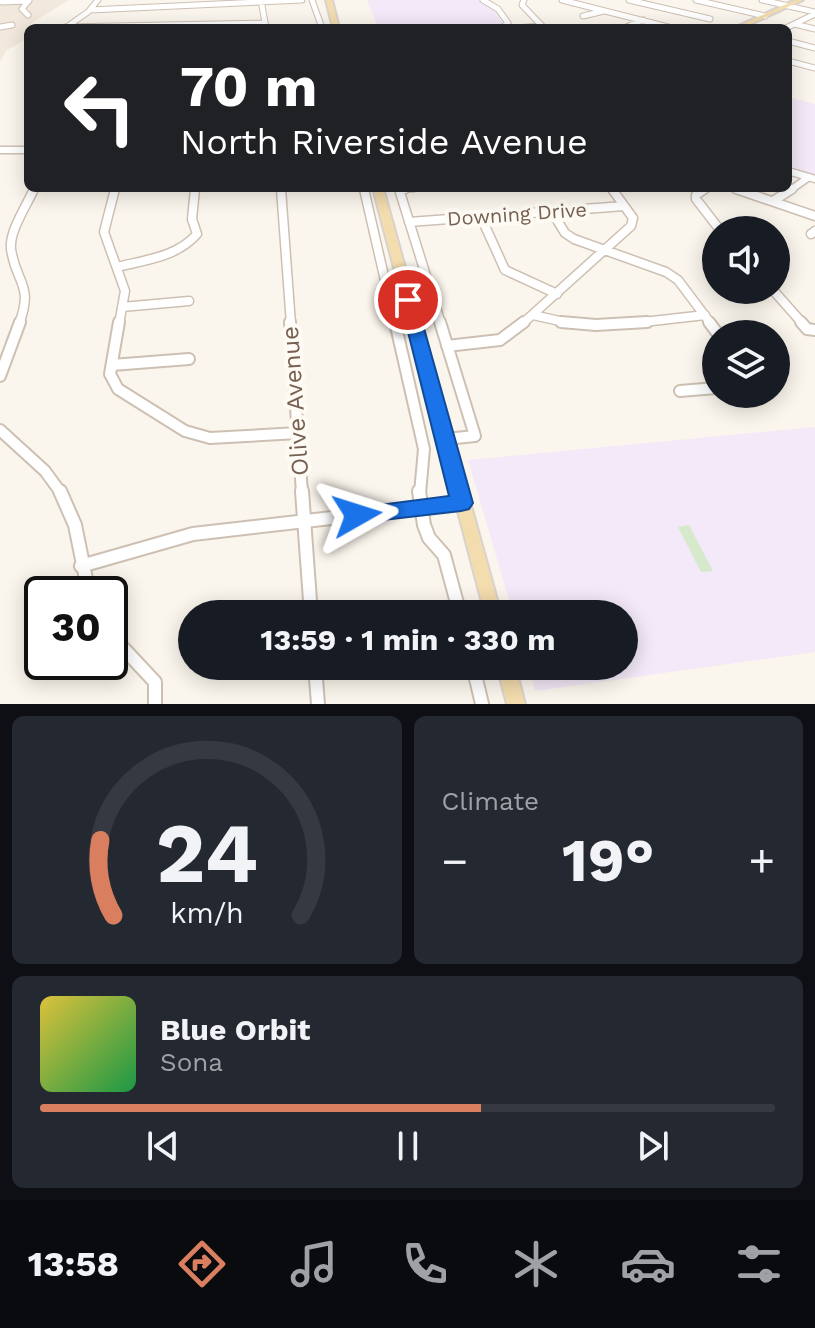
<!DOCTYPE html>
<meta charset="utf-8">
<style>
:root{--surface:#171b24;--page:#242831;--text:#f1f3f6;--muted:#9ea1a6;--line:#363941;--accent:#d97f5f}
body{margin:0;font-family:"Work Sans",sans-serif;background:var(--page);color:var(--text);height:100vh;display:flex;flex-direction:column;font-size:30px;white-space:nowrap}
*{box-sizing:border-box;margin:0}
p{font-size:26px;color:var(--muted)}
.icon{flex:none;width:44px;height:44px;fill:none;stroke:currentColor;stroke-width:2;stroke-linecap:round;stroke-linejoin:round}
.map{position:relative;height:704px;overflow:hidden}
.sheet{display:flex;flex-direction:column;gap:12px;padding:12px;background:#0d0f14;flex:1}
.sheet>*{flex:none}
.top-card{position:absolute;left:24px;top:24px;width:768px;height:168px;border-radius:12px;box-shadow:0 4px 20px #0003;background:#202124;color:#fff;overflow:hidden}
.controls{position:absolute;left:702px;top:216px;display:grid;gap:16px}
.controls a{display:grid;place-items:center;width:88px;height:88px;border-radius:50%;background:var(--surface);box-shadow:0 4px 20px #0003;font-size:40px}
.speed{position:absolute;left:24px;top:576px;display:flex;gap:16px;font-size:40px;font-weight:700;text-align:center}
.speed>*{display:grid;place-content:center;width:104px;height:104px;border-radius:50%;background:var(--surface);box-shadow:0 4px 20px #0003;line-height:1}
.speed .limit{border:4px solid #111;border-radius:12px;background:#fff;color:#111}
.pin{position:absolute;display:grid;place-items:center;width:68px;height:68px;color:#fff;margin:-34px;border:4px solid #fff;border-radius:50%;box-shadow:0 2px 8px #0007}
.me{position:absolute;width:88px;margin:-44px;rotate:84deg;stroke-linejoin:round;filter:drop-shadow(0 0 6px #0008)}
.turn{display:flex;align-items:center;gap:28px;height:168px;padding:0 24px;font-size:36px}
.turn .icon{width:104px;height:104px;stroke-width:2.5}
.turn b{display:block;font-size:56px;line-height:68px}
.big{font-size:60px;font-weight:700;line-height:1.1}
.sheet .card{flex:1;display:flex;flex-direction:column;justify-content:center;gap:12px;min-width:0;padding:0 28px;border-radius:12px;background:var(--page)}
.sheet .dial{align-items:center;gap:0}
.dial svg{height:208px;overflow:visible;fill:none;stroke:var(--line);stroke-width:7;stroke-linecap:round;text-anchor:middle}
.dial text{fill:var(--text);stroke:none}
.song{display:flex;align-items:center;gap:24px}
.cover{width:96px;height:96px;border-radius:12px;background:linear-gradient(135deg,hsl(50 70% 55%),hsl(140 70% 35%))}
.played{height:8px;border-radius:4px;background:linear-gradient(90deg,var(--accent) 60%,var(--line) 60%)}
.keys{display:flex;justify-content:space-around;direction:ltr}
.heat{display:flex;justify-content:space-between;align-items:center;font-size:44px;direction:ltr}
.sheet .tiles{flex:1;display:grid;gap:12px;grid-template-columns:1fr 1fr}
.card:last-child{grid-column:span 2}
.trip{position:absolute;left:178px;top:600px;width:460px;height:80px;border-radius:40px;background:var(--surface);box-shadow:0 4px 20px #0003;font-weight:700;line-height:80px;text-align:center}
.menu{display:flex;height:128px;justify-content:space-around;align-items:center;background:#090b0e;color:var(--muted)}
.menu .icon{width:56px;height:56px}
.menu .selected{color:var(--accent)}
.menu b{font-size:36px;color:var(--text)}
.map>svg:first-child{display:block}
.residential{fill:#f2e9dc}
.education{fill:#f3e9f8}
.green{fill:#d6e9cc}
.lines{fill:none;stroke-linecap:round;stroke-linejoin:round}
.minor-far4-casing{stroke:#cdc0b3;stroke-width:7}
.minor-far3-casing{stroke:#cdc0b3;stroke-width:9}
.minor-far2-casing{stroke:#cdc0b3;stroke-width:11}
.minor-far1-casing{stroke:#cdc0b3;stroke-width:14}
.minor-casing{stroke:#cdc0b3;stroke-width:16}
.major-casing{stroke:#d9d2ce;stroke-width:4}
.minor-far4{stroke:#fff;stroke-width:5}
.minor-far3{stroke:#fff;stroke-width:6}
.minor-far2{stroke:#fff;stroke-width:8}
.minor-far1{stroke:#fff;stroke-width:10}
.minor{stroke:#fff;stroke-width:12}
.major{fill:#f3dcad;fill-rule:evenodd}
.route{fill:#1a73e8;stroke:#114b97;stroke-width:2}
.labels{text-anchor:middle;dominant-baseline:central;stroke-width:8;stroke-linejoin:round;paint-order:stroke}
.far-street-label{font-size:20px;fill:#766051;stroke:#fefaf4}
.street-label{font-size:24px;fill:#766051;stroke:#fefaf4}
</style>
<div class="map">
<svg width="815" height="704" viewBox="0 0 815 704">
<rect width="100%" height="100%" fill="#fbf6ed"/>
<path class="residential" d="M 0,0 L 69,0 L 33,22 L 28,28 L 28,38 L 7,50 L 0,62 Z"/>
<path class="education" d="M 367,0 L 477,0 L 490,5 L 503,23 L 497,27 L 483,28 L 378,28 Z
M 788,97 L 815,104 L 815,175 L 788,167 Z
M 815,427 L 815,652 L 535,691 L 528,666 L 624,666 L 624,614 L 513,614 L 468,460 Z"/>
<path class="green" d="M 689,525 L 713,571 L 701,572 L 678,527 Z"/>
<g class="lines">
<g class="minor-far4-casing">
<path id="minor-far4" d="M 261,0 L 266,28
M 312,0 L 322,28
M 483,0 L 498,9 L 508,23 L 502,28
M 524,0 L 522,5 L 544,28
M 562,0 L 672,28
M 629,0 L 710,19
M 696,0 L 765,16
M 762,0 L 815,12
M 2,2 L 29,1
M 90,10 L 302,0
M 28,15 L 22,9 L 29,0
M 583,16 L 604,11
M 795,24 L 815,29
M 0,27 L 12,25
M 65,27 L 265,23
M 65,28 L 88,12 L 98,0
M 515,28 L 542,26
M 624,28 L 643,20
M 786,28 L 815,14
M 788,41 L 815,48
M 788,61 L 815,68"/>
</g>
<g class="minor-far3-casing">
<path id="minor-far3" d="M 0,150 L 28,150
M 788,171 L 815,179
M 612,188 L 614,191
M 734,188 L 742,191
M 399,189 L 414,188
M 702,191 L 706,188
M 789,191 L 809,177"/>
</g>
<g class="minor-far2-casing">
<path id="minor-far2" d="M 115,189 L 104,232 L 125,291 L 119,324
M 281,189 L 291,324
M 364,189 L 395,324
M 399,189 L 441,324
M 399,189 L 405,189
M 705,189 L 696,195 L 696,199 L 720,230
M 736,189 L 815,216
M 773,201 L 792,189
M 552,212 L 565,233 L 574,239 L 666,272 L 678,280 L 711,324
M 481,217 L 505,270 L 557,294
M 409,222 L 624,206
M 811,234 L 815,231
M 117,267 C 145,260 177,257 197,234 L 192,219 L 195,189
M 773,290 L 803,324
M 122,307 L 189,301
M 533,315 L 573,324
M 19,324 C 34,284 16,284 11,249 C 9,231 27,205 34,189
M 522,324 L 631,226 L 633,218 L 612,189
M 626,324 L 705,315"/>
</g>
<g class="minor-far1-casing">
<path id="minor-far1" d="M 119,322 L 110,374 L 118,389 L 185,431 L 210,438 L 298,433
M 290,322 L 302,493
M 395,322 L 424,449 L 420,493
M 440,322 L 475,436 L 446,439
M 561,322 L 596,325 L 647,322
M 709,322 L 718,334
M 801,322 L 807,329 L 815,330
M 447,346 L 500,340 L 524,322
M 112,365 L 189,359
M 0,376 L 20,322
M 680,391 L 716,388
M 0,430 L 45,471 L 61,493"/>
</g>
<g class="minor-casing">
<path id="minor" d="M 60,491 L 75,525 L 89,594
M 302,491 L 311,614
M 419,491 L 424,525 L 429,538 L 444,555 L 460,614
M 81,566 L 193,534 L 461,503
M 110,634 L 155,682 L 155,704
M 315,666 L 318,704
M 473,666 L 482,704"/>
</g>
<g class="major-casing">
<path id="major" d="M 326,0 L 332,0 L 339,28 L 333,28 Z
M 795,0 L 803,0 L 742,28 L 734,28 Z
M 373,188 L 383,188 L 501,614 L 485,614 Z
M 497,666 L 515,666 L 525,704 L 507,704 Z"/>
</g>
<use href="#minor-far4" class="minor-far4"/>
<use href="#minor-far3" class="minor-far3"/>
<use href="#minor-far2" class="minor-far2"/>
<use href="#minor-far1" class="minor-far1"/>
<use href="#minor" class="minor"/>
<use href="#major" class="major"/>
</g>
<path class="route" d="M 408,295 L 416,300 L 473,503 L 469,509 L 461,511 L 357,523 L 349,521 L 346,515 L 349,509 L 449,496 L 400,300 Z"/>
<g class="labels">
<g class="far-street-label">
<text transform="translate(517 214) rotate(-4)">Downing Drive</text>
</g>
<g class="street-label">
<text transform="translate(295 401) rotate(-94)">Olive Avenue</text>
</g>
</g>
</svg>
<div class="controls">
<a><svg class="icon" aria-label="sound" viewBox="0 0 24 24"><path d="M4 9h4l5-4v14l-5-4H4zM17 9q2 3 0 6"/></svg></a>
<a><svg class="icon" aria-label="layers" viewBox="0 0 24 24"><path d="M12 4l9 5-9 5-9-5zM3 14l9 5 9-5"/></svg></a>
</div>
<div class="speed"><div class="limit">30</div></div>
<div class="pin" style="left:408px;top:300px;background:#d93025"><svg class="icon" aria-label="arrive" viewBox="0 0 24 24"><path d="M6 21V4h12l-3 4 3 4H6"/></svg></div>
<svg class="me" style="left:357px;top:515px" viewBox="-20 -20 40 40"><path d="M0-17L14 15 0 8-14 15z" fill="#1a73e8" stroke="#fff" stroke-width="4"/></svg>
<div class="trip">13:59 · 1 min · 330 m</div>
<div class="top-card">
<div class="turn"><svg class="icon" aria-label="left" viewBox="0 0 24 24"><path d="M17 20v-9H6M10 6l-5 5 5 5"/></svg><div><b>70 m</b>North Riverside Avenue</div></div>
</div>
</div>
<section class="sheet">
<div class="tiles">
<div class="card dial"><svg viewBox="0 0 100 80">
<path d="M14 69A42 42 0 1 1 86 69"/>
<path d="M14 69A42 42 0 0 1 9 40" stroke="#d97f5f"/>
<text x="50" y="56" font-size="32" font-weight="700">24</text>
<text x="50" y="72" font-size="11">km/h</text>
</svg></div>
<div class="card"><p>Climate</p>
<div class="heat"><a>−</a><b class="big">19°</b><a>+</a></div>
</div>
<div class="card">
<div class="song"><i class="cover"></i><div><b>Blue Orbit</b><p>Sona</p></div></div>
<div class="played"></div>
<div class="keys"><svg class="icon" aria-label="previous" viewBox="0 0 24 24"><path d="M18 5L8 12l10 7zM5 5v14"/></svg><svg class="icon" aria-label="pause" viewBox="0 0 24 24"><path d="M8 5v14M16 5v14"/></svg><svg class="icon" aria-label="next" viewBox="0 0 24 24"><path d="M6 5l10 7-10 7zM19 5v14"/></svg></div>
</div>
</div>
</section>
<nav class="menu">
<b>13:58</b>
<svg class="icon selected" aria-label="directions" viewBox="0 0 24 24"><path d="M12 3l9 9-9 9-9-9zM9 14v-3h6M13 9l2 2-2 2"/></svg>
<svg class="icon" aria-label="music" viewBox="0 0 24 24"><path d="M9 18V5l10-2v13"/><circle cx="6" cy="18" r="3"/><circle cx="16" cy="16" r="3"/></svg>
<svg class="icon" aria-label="phone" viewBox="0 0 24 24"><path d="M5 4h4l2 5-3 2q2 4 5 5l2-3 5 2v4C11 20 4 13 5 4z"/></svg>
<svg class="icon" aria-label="climate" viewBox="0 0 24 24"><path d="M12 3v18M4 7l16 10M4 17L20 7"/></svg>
<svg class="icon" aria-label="car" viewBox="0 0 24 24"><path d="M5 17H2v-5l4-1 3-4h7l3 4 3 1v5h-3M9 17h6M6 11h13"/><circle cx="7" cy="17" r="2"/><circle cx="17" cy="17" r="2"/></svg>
<svg class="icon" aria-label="filters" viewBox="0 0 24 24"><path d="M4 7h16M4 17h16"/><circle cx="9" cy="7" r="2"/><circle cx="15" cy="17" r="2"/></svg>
</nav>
